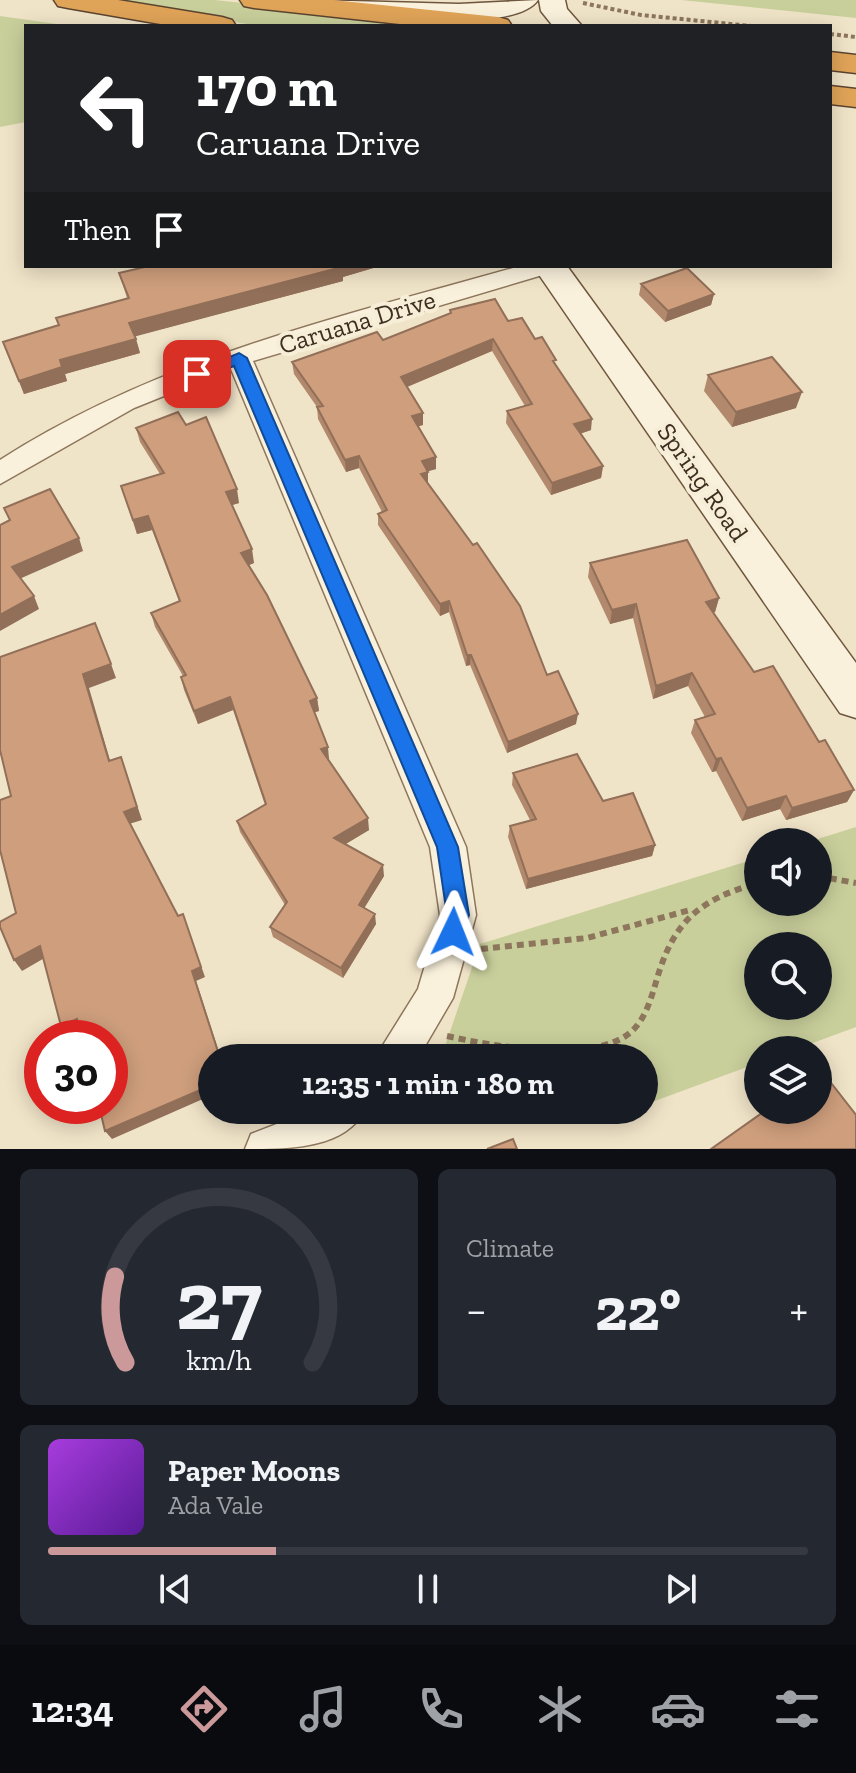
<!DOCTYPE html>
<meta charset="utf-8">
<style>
:root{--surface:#171b24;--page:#242831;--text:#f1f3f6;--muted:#9ea1a6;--line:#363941;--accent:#cc999b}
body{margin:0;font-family:"Zilla Slab",serif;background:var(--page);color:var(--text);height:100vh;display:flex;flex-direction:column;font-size:30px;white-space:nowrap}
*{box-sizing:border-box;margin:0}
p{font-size:26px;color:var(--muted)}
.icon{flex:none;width:44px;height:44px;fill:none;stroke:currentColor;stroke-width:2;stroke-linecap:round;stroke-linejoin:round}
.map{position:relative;height:1149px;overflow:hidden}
.panel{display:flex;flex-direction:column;gap:20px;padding:20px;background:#0d0f14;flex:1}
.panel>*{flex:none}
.guide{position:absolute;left:24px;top:24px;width:808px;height:244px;border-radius:0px;box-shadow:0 4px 20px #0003;background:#202124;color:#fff;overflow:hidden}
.tools{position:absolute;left:744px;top:828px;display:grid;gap:16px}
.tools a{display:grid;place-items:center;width:88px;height:88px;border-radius:50%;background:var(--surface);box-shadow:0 4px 20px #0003;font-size:40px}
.speed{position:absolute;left:24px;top:1020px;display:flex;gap:16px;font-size:40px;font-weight:700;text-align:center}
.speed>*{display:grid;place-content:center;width:104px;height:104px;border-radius:50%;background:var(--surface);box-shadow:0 4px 20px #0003;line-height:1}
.speed .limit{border:12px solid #d22;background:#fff;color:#111}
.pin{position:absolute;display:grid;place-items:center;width:68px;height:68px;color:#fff;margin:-34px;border-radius:16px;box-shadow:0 4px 12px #0006}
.me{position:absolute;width:88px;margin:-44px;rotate:2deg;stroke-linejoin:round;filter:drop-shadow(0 0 6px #0008)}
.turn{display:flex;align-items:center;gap:28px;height:168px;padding:0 40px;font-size:36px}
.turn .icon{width:104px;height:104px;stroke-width:2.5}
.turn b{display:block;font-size:56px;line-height:68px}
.then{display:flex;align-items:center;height:76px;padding:0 40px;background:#0003;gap:16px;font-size:30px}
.big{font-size:60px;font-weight:700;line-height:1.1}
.panel .tile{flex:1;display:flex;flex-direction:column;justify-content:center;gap:12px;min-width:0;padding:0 28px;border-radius:12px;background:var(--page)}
.panel .dial{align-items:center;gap:0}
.dial svg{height:208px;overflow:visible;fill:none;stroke:var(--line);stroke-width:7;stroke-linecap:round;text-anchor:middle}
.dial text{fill:var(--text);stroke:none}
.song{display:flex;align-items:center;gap:24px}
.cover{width:96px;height:96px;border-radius:12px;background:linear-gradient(135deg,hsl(280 70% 55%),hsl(270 70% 35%))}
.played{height:8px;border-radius:4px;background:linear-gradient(90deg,var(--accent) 30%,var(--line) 30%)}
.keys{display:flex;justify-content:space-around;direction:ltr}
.heat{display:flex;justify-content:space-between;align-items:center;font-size:44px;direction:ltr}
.panel .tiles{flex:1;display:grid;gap:20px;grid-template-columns:1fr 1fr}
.tile:last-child{grid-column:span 2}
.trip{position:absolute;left:198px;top:1044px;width:460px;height:80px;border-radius:40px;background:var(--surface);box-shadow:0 4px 20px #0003;font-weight:700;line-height:80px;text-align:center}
.tabs{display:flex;height:128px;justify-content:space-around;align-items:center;background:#090b0e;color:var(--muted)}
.tabs .icon{width:56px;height:56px}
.tabs .active{color:var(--accent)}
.tabs b{font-size:36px;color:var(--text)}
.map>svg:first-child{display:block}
.green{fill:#c9cf9b;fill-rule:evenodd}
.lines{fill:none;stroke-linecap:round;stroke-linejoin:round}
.street-casing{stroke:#8d765c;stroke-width:3}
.secondary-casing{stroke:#6f573f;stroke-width:3}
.highway-casing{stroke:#5b4430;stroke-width:3}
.path-far1{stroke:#8d765c;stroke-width:4;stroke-dasharray:4 3;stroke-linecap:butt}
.path{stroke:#8d765c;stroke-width:6;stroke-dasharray:7 5;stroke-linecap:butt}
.street{fill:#faf1dc;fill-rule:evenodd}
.secondary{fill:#faf1dc;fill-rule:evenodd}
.highway{fill:#e0a458;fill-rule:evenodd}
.wall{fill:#b2896c}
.shaded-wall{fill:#916f58}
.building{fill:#cf9f7d;stroke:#916f58;stroke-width:2}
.route{fill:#1a73e8;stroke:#114b97;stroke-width:2}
.labels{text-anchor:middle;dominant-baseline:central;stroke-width:8;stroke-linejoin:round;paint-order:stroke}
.street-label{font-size:26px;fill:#3d2e20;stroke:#f7eed8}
</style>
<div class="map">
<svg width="856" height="1149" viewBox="0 0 856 1149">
<rect width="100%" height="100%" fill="#f0e4c8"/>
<path class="green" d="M 100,0 L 215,0 L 451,26 L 259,26 Z
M 681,0 L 856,0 L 856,18 Z
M 0,16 L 71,26 L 26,26 L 26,122 L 0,127 Z
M 856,827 L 856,1027 L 794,1050 L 758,1050 L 758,1063 L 644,1105 L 644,1058 L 441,1058 L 480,944 L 758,858 L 758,902 L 818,902 L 818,842 L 808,842 ZM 818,946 L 818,1006 L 758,1006 L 758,946 Z"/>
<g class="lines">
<g class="street-casing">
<path id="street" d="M 520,266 L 559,266 L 556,271 L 253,361 L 466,847 L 476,915 L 453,998 L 418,1058 L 375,1058 L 418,989 L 440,915 L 430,847 L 231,369 L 134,408 L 0,484 L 0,460 C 159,358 340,317 520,266 Z
M 313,1110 L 365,1110 C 344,1149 290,1149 245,1149 L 251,1134 Z"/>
</g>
<g class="secondary-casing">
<path id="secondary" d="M 314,0 L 459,4 L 538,0 C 513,36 368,13 327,8 L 318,6 Z
M 539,0 L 565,0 L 567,9 L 582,26 L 553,26 L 541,11 Z
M 533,266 L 567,266 L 856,663 L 856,718 L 840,713 Z"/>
</g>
<g class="highway-casing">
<path id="highway" d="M 54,0 L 118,0 L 222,17 L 232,20 L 236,26 L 172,26 L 68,8 L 58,6 Z
M 240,0 L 333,0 L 498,17 L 508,20 L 512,26 L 418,26 L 254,8 L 244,6 Z
M 830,52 L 856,55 L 856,73 L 830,70 Z
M 830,86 L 856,89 L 856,107 L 830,104 Z"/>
</g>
<path class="path-far1" d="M 583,3 L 641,15 L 751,26
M 830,34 L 856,37"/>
<path class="path" d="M 818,876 L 856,883
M 481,949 L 587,938 L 690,910
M 447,1036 C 492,1046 595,1065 632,1031 C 645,1019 651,999 656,982 C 673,922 698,900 758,883"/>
<use href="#street" class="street"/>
<use href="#secondary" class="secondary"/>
<use href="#highway" class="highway"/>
</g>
<path class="wall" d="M 149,266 L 380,266 L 343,277 L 343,281 L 135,336 L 140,353 L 65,374 L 67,381 L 24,394 L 3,342 L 59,326 L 127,298 L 119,273 Z
M 641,284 L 714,294 L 711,305 L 665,322 L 639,295 Z
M 450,310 L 508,321 L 535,339 L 556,365 L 591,430 L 580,434 L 603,466 L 601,478 L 551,495 L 506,423 L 507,411 L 525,406 L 492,351 L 407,387 L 423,413 L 423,425 L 418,426 L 436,469 L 428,471 L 428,483 L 547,675 L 576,724 L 507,753 L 470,665 L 466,666 L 449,612 L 440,616 L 378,525 L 378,514 L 382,512 L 359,468 L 346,472 L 318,419 L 317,407 L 294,374 L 292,362 L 383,340 L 450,313 Z
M 708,375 L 796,408 L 732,427 L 704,391 Z
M 136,428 L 239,503 L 232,505 L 254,563 L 249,565 L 317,698 L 319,711 L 315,712 L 329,759 L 328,760 L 369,830 L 345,844 L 384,876 L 364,908 L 376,924 L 343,978 L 273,937 L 270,927 L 285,905 L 240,832 L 237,821 L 265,805 L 233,710 L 198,724 L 184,690 L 181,677 L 183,676 L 155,627 L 151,613 L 179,601 L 152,530 L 137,534 L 121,486 L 160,474 L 140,442 Z
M 590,563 L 719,598 L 715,612 L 713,613 L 754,672 L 819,742 L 854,790 L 847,802 L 786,820 L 780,809 L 742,821 L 716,771 L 712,772 L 691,733 L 695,720 L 705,717 L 688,686 L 653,699 L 633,618 L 610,624 L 588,577 Z
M 513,773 L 603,801 L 655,845 L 652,856 L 526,889 L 508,837 L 510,826 L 530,820 L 512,785 Z"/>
<path class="shaded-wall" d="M 340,266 L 380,266 L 343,277 L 343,281 L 133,337 L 129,323 Z
M 714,294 L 711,305 L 665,322 L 668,311 Z
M 136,339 L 140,353 L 65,374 L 67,381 L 24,394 L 19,381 L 60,360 Z
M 493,339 L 492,351 L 402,389 L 401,377 Z
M 802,392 L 796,408 L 732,427 L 736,412 Z
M 423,413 L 423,425 L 412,428 L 412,416 Z
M 592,419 L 591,430 L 572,436 L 574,424 Z
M 359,456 L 359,468 L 346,472 L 345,460 Z
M 436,457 L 436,469 L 422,473 L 422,461 Z
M 603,466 L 601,478 L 551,495 L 552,483 Z
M 428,472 L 428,483 L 421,474 Z
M 237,489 L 239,503 L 229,506 L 226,492 Z
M 148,516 L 152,530 L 137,534 L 133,520 Z
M 79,538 L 83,551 L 17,580 L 12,567 Z
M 252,549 L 254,563 L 244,567 L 241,553 Z
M 34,596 L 39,609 L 0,631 L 0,615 Z
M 719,598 L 715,612 L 701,616 L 706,602 Z
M 449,601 L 449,612 L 440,616 L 440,604 Z
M 636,604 L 633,618 L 610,624 L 612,610 Z
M 467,655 L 471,655 L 470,665 L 466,666 Z
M 111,664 L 116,678 L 89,688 L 114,774 L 109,761 L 83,674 Z
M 692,673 L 688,686 L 653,699 L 656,686 Z
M 230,697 L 233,710 L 198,724 L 194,711 Z
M 317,698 L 319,711 L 312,713 L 310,701 Z
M 578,714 L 576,724 L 507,753 L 508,742 Z
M 328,747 L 329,759 L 323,762 L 321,749 Z
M 121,757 L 142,820 L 129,824 L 124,812 Z
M 721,758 L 716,771 L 712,772 L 716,759 Z
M 854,790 L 847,802 L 786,820 L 792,808 Z
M 786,796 L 780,809 L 742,821 L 747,808 Z
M 368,818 L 369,830 L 336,850 L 334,838 Z
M 655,845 L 652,856 L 526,889 L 528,879 Z
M 383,865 L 384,876 L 360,915 L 359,905 Z
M 183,914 L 205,977 L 196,981 L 221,1058 L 220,1058 L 192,971 Z
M 375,914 L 376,924 L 343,978 L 341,968 Z
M 40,946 L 48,956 L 22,971 L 14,960 Z
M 77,1019 L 84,1029 L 68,1036 L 61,1026 Z
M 212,1085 L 212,1095 L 112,1139 L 105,1131 Z"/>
<path class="building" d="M 149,266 L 342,266 L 342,267 L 129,323 L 136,339 L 60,360 L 62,367 L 19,381 L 3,342 L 59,325 L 56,318 L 129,298 L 119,273 Z
M 687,268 L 714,294 L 668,311 L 641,284 Z
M 495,299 L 508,321 L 522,318 L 535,339 L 542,337 L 556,360 L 553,361 L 592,419 L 574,424 L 603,466 L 552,483 L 507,411 L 532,404 L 493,339 L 401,377 L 423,413 L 412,416 L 436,457 L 422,461 L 428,472 L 421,474 L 473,545 L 477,543 L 520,606 L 547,675 L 558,671 L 578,714 L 508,742 L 471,655 L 467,655 L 449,601 L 440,604 L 378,514 L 387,510 L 359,456 L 345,460 L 317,407 L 323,406 L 292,362 L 377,332 L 383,340 L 451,313 L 450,310 Z
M 772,357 L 802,392 L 736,412 L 708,375 Z
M 178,412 L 186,425 L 206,417 L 237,489 L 226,492 L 252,549 L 241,553 L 267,595 L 317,698 L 310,701 L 328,747 L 321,749 L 368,818 L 334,838 L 383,865 L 359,905 L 375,914 L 341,968 L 270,927 L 287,902 L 237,821 L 266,804 L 230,697 L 194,711 L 181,677 L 186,675 L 151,613 L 180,601 L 148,516 L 133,520 L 121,486 L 164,473 L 136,428 Z
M 50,489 L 79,538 L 12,567 L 34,596 L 0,615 L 0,525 L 10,520 L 4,508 Z
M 687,540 L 719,598 L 706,602 L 754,672 L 773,666 L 819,742 L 825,740 L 854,790 L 792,808 L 786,796 L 747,808 L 721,758 L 716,759 L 695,720 L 715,714 L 692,673 L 656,686 L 636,604 L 612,610 L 590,563 Z
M 95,623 L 111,664 L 83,674 L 109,761 L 121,757 L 137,807 L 124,812 L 178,916 L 183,914 L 201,967 L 192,971 L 220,1058 L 212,1058 L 212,1085 L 105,1131 L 99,1106 L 110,1106 L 110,1038 L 82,1038 L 77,1019 L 61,1026 L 40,946 L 14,960 L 0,927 L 0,922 L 16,913 L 0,850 L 0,800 L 11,796 L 0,750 L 0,657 Z
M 577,754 L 603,801 L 633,793 L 655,845 L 528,879 L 510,826 L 536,819 L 513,773 Z
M 821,1070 L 856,1115 L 856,1149 L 711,1149 L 766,1110 L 818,1110 L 818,1072 Z
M 513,1139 L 517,1149 L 487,1149 Z"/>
<path class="route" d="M 239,353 L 247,358 L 458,847 L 469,915 L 461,939 L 453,942 L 445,939 L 442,932 L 447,915 L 437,847 L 234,366 L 197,380 L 189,374 Z"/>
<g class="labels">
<g class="street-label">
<text transform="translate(357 322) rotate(-17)">Caruana Drive</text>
<text transform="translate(703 482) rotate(55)">Spring Road</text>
</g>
</g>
</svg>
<div class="tools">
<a><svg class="icon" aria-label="sound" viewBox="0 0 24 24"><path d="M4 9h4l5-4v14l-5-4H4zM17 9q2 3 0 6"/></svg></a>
<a><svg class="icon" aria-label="search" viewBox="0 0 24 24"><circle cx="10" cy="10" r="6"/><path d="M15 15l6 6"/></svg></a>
<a><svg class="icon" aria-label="layers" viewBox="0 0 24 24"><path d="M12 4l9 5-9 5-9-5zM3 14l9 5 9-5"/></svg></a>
</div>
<div class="speed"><div class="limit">30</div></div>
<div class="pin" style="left:197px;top:374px;background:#d93025"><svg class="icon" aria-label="arrive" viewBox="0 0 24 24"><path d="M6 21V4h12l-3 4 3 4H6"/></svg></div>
<svg class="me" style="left:453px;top:932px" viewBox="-20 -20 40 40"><path d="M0-17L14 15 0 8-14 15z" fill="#1a73e8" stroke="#fff" stroke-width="4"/></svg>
<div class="trip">12:35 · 1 min · 180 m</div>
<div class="guide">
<div class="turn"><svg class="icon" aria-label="left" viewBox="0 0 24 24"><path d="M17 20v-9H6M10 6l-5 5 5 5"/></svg><div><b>170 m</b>Caruana Drive</div></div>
<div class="then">Then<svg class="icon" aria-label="arrive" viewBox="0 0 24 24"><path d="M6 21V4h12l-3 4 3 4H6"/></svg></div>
</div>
</div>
<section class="panel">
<div class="tiles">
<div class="tile dial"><svg viewBox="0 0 100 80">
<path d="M14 69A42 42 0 1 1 86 69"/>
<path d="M14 69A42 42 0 0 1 10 36" stroke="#cc999b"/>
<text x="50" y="56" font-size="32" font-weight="700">27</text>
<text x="50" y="72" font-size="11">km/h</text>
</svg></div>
<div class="tile"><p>Climate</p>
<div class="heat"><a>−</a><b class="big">22°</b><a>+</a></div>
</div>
<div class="tile">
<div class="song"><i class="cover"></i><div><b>Paper Moons</b><p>Ada Vale</p></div></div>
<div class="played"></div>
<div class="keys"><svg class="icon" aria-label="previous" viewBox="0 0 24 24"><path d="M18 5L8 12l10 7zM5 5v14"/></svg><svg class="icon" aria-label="pause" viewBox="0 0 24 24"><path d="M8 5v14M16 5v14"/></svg><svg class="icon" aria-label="next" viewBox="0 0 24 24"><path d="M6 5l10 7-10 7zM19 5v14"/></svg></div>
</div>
</div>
</section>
<nav class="tabs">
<b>12:34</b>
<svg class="icon active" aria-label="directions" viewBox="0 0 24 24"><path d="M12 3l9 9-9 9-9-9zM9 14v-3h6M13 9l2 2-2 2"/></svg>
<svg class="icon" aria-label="music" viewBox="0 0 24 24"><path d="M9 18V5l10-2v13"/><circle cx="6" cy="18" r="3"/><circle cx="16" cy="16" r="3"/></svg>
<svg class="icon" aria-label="phone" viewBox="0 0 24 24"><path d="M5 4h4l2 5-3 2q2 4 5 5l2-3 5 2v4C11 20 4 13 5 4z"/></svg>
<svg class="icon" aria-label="climate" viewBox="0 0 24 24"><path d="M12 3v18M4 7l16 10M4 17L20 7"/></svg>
<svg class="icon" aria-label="car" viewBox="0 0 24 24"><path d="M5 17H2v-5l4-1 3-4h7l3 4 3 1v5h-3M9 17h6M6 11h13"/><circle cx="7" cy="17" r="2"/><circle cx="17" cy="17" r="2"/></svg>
<svg class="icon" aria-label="filters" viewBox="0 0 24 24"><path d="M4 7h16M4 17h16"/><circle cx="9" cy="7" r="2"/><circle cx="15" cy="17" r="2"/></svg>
</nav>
